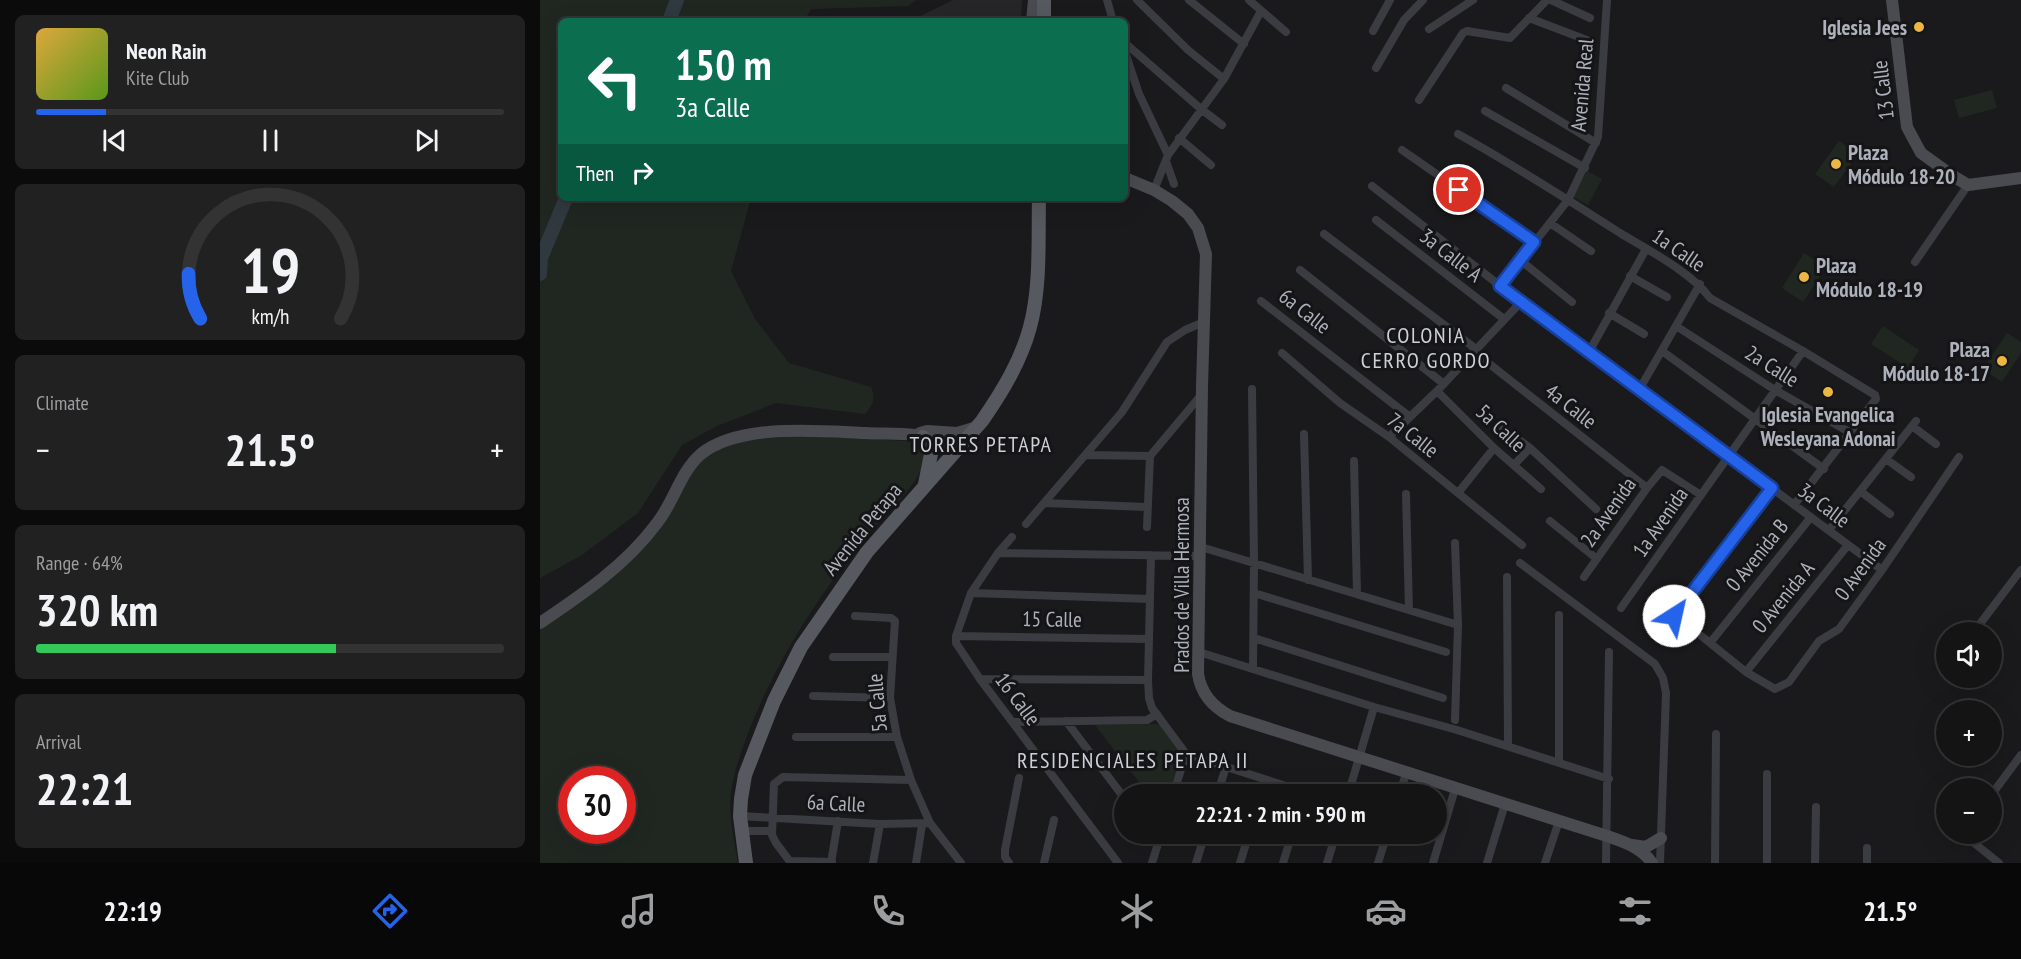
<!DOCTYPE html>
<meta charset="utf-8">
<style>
:root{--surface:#141415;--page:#212122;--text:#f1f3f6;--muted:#9d9ea0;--line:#333334;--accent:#2563eb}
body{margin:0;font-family:"PT Sans Narrow",sans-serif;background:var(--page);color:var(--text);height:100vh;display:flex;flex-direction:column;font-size:22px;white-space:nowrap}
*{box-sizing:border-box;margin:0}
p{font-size:20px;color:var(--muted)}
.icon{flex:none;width:33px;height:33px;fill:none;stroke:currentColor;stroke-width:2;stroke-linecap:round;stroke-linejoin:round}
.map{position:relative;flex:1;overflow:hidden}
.sheet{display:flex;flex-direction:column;gap:15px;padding:15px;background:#0b0b0c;width:540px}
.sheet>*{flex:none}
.top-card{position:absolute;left:18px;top:18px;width:570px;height:183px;border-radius:9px;box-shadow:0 6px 24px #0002,0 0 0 2px var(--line);background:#0b6e4f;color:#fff;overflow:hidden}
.buttons{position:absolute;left:1396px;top:622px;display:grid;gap:12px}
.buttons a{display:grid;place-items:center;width:66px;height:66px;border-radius:50%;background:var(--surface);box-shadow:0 6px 24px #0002,0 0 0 2px var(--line);font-size:30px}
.speed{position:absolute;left:18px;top:766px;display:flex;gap:12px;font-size:30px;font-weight:700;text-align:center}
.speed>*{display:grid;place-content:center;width:78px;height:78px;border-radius:50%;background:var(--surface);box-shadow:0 6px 24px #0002,0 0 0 2px var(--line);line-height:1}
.speed .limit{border:9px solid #d22;background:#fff;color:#111}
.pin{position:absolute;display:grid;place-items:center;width:51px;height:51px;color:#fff;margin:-26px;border:3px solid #fff;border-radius:50%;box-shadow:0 2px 6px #0007}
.me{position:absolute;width:66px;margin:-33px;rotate:35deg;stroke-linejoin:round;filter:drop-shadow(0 0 4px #0008)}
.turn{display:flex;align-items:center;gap:21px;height:126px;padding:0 18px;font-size:27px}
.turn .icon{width:78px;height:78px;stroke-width:2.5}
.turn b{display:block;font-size:42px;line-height:51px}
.then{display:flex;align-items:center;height:57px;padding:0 18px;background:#0003;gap:12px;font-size:22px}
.big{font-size:45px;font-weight:700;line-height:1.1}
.sheet .tile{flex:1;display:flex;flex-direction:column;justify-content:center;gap:9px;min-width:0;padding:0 21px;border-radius:9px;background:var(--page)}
.sheet .dial{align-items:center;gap:0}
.dial svg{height:156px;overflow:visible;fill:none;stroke:var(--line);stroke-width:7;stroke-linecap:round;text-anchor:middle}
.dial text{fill:var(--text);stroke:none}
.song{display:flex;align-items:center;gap:18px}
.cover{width:72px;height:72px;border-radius:9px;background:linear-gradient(135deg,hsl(40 70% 55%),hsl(90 70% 35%))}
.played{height:6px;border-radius:3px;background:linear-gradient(90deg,var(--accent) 15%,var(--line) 15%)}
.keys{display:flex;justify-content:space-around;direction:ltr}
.heat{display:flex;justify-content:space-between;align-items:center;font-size:33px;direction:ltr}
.charge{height:9px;border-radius:4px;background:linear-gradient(90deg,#34c759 64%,var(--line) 0)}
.trip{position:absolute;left:574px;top:784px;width:333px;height:60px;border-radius:30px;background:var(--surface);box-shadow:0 6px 24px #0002,0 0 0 2px var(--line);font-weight:700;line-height:60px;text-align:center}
.menu{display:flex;height:96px;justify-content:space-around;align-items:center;background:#080808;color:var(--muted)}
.menu .icon{width:42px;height:42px}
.menu .active{color:var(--accent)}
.menu b{font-size:27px;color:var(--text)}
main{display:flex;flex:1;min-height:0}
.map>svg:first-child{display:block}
.built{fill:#262629}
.green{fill:#202721;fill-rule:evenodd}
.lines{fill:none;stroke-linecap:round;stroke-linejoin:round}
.river{stroke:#303840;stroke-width:14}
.street{stroke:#3b3c41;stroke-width:8}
.secondary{stroke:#494b51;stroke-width:12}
.primary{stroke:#575960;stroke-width:14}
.route-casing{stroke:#184099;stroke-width:15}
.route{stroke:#2563eb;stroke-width:10}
.poi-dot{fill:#ebb643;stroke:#151517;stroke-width:2}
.labels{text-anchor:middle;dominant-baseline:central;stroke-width:6;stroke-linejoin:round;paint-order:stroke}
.poi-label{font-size:21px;font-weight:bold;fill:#adb1bb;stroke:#151517;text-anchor:end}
.street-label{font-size:21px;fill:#adb1bb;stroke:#151517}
.neighbourhood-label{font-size:22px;letter-spacing:1.5px;fill:#ced0d7;stroke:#151517}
</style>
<main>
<section class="sheet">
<div class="tile">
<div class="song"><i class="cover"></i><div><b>Neon Rain</b><p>Kite Club</p></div></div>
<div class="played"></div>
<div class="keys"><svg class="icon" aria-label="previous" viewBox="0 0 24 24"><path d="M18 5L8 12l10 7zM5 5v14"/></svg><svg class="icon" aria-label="pause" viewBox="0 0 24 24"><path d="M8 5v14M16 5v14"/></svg><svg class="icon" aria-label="next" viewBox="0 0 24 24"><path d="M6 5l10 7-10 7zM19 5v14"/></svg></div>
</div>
<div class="tile dial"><svg viewBox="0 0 100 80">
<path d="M14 69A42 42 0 1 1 86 69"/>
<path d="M14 69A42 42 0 0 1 8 46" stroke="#2563eb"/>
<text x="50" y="56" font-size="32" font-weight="700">19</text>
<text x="50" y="72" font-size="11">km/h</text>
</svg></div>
<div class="tile"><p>Climate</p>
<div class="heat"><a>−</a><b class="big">21.5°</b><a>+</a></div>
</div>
<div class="tile"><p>Range · 64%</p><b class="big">320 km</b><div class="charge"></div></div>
<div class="tile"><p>Arrival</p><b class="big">22:21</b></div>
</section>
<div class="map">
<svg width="1481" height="863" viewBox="0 0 1481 863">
<rect width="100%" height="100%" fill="#1a1a1c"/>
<path class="built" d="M 413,0 L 482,0 L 481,21 L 370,21 Z"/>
<path class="green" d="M 0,0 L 376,0 L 368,6 L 271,9 L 264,21 L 21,21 L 21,198 L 211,198 L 191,271 L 215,319 L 249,363 L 331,387 C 336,398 333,405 325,414 L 236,403 L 177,426 L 142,445 L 98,513 L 42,555 L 0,578 Z
M 1452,90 L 1457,108 L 1419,118 L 1414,100 Z
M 1299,141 L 1318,154 L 1294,187 L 1275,174 Z
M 1047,171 L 1062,179 L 1048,205 L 1033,197 Z
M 1264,253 L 1286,267 L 1263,302 L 1242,288 Z
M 1343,326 L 1379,350 L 1368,368 L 1331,344 Z
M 1467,333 L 1481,342 L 1481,353 L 1462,382 L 1443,369 Z
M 263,435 L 366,441 L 380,445 L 387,454 C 379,487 347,511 326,537 C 277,597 236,661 208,733 C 202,750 195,768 192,786 C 187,811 194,838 198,863 L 0,863 L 0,623 L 91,555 L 144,476 L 179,443 ZM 32,780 L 82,780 L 82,831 L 32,831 Z
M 620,724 L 642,755 L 629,795 L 609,795 L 555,725 Z"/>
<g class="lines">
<path class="river" d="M 129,21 L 137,0
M 0,274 L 1,258 L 26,198"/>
<path class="street" d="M 567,0 L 573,21
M 597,0 L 648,50 L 684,79
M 649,0 L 704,44
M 709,0 L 746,32
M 1011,0 L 1050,18
M 989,18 L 1052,42
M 889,29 L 933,0
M 833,31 L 850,0
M 585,43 L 661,109 L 682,125
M 585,52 L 599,94 L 628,155
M 836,68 L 864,20 L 883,0
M 966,88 L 1056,143
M 879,100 L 923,33 L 927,31 L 970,38 L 1007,0
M 945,111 L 1045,168
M 918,134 C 974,165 1027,199 1080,233 C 1108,250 1151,272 1170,298 L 1263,351 L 1335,395 L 1336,399 L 1254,505
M 639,138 L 671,165
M 862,150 L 994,242
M 626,161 L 634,184
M 832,186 L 981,302 L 1342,570
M 614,190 L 628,155 L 684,79 L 721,11
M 836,220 L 964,319
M 1010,223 L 1051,251
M 784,234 L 936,349
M 980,260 L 1032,302
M 1375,262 L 1428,185
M 760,270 L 904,384
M 1090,276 L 1127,297
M 960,286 L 1028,200 L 1058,137 L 1067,0
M 721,301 L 870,417
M 1069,313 L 1104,334
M 1136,326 L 1235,390 L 1311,433
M 933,351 L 1107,488
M 1122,351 L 1284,469
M 1049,352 L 1106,249
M 742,353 L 800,403 L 849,437 L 982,545
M 712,389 L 714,563 L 713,668
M 1099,390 L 1160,284
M 897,391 L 954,448 L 1001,489
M 1372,426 L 1396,444
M 962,427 L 990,448 L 1056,509
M 764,434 L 768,580
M 849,437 L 897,391 L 981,302
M 546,455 L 610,456
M 1346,459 L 1371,477
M 814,461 L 817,594
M 974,465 L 990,448
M 1232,488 L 1134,614 L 1206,672 L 1235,689 L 1249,682 L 1279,641 L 1299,629 L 1342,570 L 1419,457
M 1320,491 L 1350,514
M 918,493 L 954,448
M 866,494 L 869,610
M 505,503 L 606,507
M 1010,521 L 1057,559
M 486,524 L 582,412 L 627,342 L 645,330 L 664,322
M 607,527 L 610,456 L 662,394
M 1289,530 L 1376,421
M 472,537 L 458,553 L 431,593 L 416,636 L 416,643 L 440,679 L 578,863
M 915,543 L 918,625 L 915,720
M 661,547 L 918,625
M 458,553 L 661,556
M 611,555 L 608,680 L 609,698 L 612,708 L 646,754 L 774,795
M 980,563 L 1115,664 L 1123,678 L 1126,693 L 1120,863
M 967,577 L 968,746
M 1044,577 L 1107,488 L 1122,470 L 1161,495
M 431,593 L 610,599
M 714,593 L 906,652
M 1081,608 L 1263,351
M 1019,615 L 1019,762
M 315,616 L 351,618 L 355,621 L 350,698 L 357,737 L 371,780 L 390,823 L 421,863
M 1433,633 L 1481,570
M 416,636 L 608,639
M 714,638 L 903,698
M 1170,643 L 1271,517
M 659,652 L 834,707 L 917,730 L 1069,779
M 293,657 L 352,657
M 1206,672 L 1308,545
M 440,679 L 608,680
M 273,696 L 350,698
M 526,721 L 585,799
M 473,722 L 607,720 L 617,714
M 256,737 L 357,737
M 1452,794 L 1481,755
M 633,795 L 646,754
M 677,795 L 686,767
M 720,795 L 725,779
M 808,795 L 834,707
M 859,795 L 866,774
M 200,816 L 340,824 L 390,823
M 202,831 L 232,831
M 1423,834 L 1459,863
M 250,861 L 292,862
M 251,863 L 236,843 L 232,835 L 234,784 L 243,777 L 371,780
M 291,863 L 298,821
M 333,863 L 340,824
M 376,863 L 382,825
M 469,863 L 465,857 L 465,850 L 479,778
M 504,863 L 514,820
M 612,863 L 621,834
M 656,863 L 665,834
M 700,863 L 709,834
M 743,863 L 752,834
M 787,863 L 796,834
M 838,863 L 847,834
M 893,863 L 915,789
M 947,863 L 965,804
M 1005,863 L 1019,821
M 1066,863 L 1069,652
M 1175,863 L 1176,734
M 1227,863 L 1227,774
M 1275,863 L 1276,807
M 1327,863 L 1327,848"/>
<path class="secondary" d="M 1352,0 L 1367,127 L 1381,153 L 1413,176 L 1428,185 L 1481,178
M 492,21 L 494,0
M 585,178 L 614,190 L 632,201 L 648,214 L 658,228 L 666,254 L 662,386 L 658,674 C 661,694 673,707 690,716 L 1067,836 C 1084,842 1101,847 1112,863
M 380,433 L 387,431 L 417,433 L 437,427
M 0,623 C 43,594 86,565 117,523 C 134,502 140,472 161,454 C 199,423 279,431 325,433 C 342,434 359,433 375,435 C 390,438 405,442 420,445
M 1092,845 L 1106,847 L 1121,838"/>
<path class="primary" d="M 504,21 L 504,0
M 383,437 L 392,449 L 385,484
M 206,863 L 200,816 L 201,799 L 205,775 L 234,701 L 261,647 L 327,552 L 442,421 C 462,392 481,361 490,327 C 501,286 498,240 499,198"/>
</g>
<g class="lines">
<g class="route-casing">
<path id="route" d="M 919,190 L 994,242 L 960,286 L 1232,488 L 1134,616"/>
</g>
<use href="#route" class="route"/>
</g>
<g class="poi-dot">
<circle cx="1379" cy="27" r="6"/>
<circle cx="1296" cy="164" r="6"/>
<circle cx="1264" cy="277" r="6"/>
<circle cx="1462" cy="361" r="6"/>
<circle cx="1288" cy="392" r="6"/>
</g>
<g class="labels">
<g class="poi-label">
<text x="1367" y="27">Iglesia Jees</text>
<text x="1308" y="152" text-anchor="start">Plaza<tspan x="1308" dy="24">Módulo 18-20</tspan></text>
<text x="1276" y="265" text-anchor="start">Plaza<tspan x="1276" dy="24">Módulo 18-19</tspan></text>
<text x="1450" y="349">Plaza<tspan x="1450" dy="24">Módulo 18-17</tspan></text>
<text x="1288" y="414" text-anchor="middle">Iglesia Evangelica<tspan x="1288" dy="24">Wesleyana Adonai</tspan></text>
</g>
<g class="street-label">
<text transform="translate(1042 85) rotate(-85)">Avenida Real</text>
<text transform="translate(1343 90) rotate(-97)">13 Calle</text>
<text transform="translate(1139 250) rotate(34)">1a Calle</text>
<text transform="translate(911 255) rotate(38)">3a Calle A</text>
<text transform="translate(765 311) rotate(38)">6a Calle</text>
<text transform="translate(1232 366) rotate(32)">2a Calle</text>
<text transform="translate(1031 406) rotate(38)">4a Calle</text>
<text transform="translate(961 428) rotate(43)">5a Calle</text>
<text transform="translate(873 435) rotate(38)">7a Calle</text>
<text transform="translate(1284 505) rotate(37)">3a Calle</text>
<text transform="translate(1068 512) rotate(-55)">2a Avenida</text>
<text transform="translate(1120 522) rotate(-55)">1a Avenida</text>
<text transform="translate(322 529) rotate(-51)">Avenida Petapa</text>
<text transform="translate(1217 555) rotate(-51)">0 Avenida B</text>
<text transform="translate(1320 569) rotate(-54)">0 Avenida</text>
<text transform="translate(641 585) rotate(-90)">Prados de Villa Hermosa</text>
<text transform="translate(1243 597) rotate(-51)">0 Avenida A</text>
<text transform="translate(512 619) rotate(1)">15 Calle</text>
<text transform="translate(478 699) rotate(53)">16 Calle</text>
<text transform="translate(337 703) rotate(-95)">5a Calle</text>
<text transform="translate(296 803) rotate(3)">6a Calle</text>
</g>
<g class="neighbourhood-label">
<text x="886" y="335">COLONIA<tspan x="886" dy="25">CERRO GORDO</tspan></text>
<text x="441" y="444">TORRES PETAPA</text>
<text x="593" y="760">RESIDENCIALES PETAPA II</text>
</g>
</g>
</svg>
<div class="buttons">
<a><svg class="icon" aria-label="sound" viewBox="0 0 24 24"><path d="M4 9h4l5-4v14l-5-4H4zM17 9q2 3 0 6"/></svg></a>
<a>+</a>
<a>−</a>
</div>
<div class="speed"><div class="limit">30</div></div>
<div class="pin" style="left:919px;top:190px;background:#d93025"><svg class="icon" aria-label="arrive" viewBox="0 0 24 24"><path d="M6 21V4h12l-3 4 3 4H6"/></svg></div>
<svg class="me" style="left:1134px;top:616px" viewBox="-20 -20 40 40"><circle r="19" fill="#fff"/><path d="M0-13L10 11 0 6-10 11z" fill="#2563eb"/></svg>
<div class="trip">22:21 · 2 min · 590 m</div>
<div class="top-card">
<div class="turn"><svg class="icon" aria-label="left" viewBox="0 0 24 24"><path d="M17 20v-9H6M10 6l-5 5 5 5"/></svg><div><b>150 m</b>3a Calle</div></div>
<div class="then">Then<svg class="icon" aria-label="right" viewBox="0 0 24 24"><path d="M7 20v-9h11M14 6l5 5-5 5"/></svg></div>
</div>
</div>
</main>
<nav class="menu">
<b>22:19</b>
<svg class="icon active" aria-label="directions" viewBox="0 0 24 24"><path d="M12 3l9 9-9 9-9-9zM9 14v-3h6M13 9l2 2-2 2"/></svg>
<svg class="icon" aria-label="music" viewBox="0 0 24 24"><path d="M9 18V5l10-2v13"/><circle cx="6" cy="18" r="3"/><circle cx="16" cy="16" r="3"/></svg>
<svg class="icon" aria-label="phone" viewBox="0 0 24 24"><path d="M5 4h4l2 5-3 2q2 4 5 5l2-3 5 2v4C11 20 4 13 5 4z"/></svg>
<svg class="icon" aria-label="climate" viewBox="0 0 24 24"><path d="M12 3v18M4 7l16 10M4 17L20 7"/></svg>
<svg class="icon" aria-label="car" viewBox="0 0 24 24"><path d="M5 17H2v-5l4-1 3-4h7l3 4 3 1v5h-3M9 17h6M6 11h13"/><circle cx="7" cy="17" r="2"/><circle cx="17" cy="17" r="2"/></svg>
<svg class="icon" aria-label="filters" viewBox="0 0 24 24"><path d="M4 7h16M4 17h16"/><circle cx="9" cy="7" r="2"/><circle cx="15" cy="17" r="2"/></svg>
<b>21.5°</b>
</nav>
